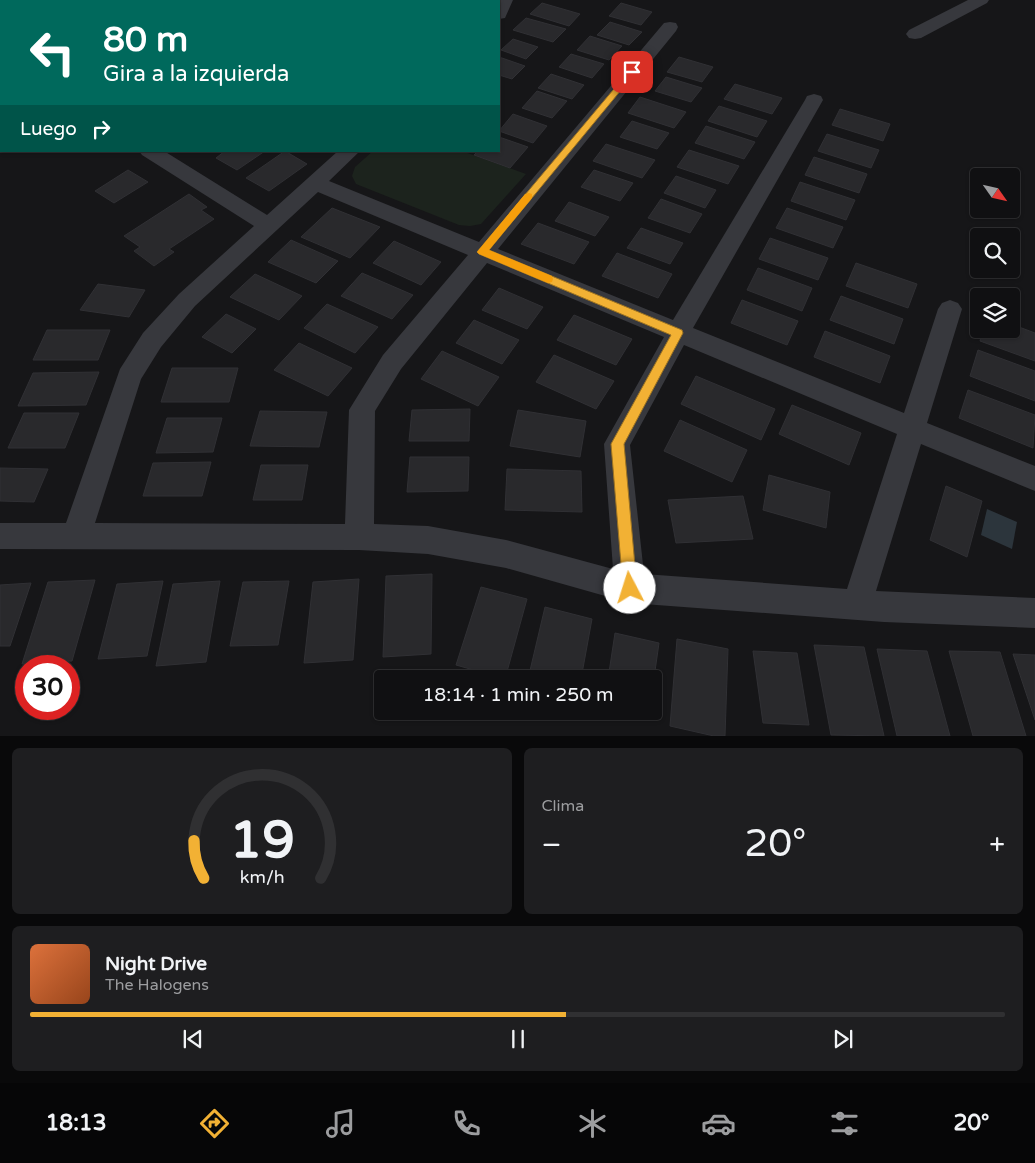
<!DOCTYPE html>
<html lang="es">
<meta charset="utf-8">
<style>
:root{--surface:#101012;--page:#1e1e20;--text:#f1f3f6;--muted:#9c9d9f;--line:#303032;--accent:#f2b134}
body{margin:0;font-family:"Varela Round",sans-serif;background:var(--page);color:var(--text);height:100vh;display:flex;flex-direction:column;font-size:19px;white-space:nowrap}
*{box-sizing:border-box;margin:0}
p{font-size:16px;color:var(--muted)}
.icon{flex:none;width:28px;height:28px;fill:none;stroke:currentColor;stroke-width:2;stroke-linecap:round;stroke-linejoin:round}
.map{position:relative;height:736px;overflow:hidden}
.panel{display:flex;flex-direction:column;gap:12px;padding:12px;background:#09090a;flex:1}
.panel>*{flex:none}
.top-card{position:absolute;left:0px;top:0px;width:500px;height:152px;box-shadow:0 1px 4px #0004,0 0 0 1px var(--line);background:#00695c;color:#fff;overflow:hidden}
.needle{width:32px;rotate:124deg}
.fabs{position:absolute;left:970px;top:168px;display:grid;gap:10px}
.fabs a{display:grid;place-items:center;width:50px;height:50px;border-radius:5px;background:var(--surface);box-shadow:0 1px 4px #0004,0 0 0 1px var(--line);font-size:25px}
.speed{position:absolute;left:15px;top:655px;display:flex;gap:10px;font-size:25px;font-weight:700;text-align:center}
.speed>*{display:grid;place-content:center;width:65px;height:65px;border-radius:50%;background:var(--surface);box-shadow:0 1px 4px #0004,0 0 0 1px var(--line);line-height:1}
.speed .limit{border:8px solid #d22;background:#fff;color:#111}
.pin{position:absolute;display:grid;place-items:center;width:42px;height:42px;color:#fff;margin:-21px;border-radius:10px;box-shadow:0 2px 8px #0006}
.me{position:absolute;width:55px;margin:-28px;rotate:355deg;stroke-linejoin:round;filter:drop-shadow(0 0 4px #0008)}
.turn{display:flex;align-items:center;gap:18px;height:105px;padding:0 20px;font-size:22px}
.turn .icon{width:65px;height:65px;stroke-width:2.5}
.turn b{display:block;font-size:35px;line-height:42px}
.then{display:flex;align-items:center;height:48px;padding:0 20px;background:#0003;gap:10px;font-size:19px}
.big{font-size:38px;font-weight:600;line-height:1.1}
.panel .card{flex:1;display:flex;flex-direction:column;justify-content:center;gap:8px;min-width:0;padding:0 18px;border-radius:8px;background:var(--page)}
.panel .dial{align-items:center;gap:0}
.dial svg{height:130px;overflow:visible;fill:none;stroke:var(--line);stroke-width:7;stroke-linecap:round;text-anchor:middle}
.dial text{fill:var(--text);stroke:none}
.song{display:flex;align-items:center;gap:15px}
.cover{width:60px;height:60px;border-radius:8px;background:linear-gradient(135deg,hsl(20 70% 55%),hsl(20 70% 35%))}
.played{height:5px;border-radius:2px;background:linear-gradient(90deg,var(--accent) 55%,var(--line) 55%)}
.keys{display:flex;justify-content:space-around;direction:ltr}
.heat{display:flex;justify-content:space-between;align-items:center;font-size:28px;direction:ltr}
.panel .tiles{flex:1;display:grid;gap:12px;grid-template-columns:1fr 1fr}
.card:last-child{grid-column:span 2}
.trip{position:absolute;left:374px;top:670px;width:288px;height:50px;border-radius:5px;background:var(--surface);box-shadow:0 1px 4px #0004,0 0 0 1px var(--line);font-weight:600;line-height:50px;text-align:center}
.dock{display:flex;height:80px;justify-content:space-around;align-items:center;background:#060607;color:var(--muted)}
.dock .icon{width:35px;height:35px}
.dock .current{color:var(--accent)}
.dock b{font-size:22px;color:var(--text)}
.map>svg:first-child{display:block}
.green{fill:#1c231d}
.water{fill:#2c353c}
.building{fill:#29292c;stroke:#303034}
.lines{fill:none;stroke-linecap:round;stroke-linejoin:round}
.street{fill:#37383d;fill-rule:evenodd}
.route{fill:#f2b134;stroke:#9d7322}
.slow{fill:#f59e0b}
</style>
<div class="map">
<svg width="1035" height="736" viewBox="0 0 1035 736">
<rect width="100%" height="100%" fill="#161618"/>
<path class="green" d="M 373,151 L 462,151 L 526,174 L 481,224 L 470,226 L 459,225 L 356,184 L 352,176 L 355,167 Z"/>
<path class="water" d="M 987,509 L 1017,522 L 1012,549 L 981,535 Z"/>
<path class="building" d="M 542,3 L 580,14 L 569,26 L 530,14 Z
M 621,3 L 652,12 L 641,25 L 609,16 Z
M 526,18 L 566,29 L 553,42 L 513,30 Z
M 610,22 L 642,32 L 629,45 L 597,35 Z
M 590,36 L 622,46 L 609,60 L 577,50 Z
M 513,39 L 538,47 L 526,59 L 501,50 Z
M 571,54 L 604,64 L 592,78 L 559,67 Z
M 499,57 L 525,66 L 512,79 L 499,75 Z
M 679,57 L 713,67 L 702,82 L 667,72 Z
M 551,74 L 584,85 L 572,99 L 538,88 Z
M 666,77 L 702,88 L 691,102 L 655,91 Z
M 735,84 L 782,98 L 772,114 L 724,99 Z
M 537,91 L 567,101 L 552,118 L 522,108 Z
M 640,97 L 686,112 L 674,128 L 628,113 Z
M 719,106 L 767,121 L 757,137 L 708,121 Z
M 840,109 L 890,124 L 883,141 L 832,125 Z
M 513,114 L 547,126 L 533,143 L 499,131 Z
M 632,121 L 669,133 L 657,149 L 620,137 Z
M 706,126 L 755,142 L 744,159 L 695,143 Z
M 827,134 L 879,150 L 871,168 L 818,151 Z
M 499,137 L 528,147 L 510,168 L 474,155 L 478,151 L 499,151 Z
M 606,144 L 655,160 L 642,178 L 593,161 Z
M 689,150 L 739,166 L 728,184 L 677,167 Z
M 225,151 L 265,151 L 237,170 L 216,158 Z
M 285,151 L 307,164 L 269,191 L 246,178 Z
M 814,157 L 867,174 L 859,193 L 805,175 Z
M 128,170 L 148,182 L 114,203 L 95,191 Z
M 594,170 L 633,183 L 620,201 L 581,187 Z
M 676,176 L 716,190 L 705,208 L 664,193 Z
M 800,182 L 855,200 L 846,220 L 791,201 Z
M 189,194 L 207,207 L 201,210 L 214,219 L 169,249 L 174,252 L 154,266 L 134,251 L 140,247 L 124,236 Z
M 661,199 L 702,214 L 690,233 L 648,218 Z
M 569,202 L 609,217 L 595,236 L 555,221 Z
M 332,208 L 380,227 L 350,258 L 301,237 Z
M 787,208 L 843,227 L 833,248 L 776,228 Z
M 538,223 L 589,242 L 574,264 L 521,244 Z
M 641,228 L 683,243 L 670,264 L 627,248 Z
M 770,238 L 828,258 L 818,280 L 759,259 Z
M 291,240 L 338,261 L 316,283 L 268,262 Z
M 394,241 L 441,262 L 421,285 L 373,263 Z
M 617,253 L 672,274 L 658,298 L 602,276 Z
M 856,263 L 917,284 L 908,308 L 846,286 Z
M 758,268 L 812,288 L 802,311 L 747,290 Z
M 362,273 L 413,295 L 392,319 L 341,296 Z
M 255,274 L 302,296 L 279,320 L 230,297 Z
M 98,284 L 145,290 L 129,317 L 80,310 Z
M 499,288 L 543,307 L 527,329 L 482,310 Z
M 841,296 L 903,319 L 894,344 L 830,320 Z
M 742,300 L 798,321 L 787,345 L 731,323 Z
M 327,304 L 378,327 L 355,353 L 304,328 Z
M 226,314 L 256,329 L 232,353 L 202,337 Z
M 574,315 L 632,339 L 616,365 L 557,340 Z
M 474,320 L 519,340 L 502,364 L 456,343 Z
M 1011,324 L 1035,333 L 1035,361 L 980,341 L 983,329 L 1011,329 Z
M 47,330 L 110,330 L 98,360 L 33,360 Z
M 825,331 L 890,356 L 880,383 L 814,357 Z
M 299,343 L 352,368 L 328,396 L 274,370 Z
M 978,350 L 1035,371 L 1035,401 L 970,376 Z
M 442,351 L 499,377 L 478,406 L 421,379 Z
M 554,355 L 614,381 L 596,409 L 536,382 Z
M 172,368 L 238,368 L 229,402 L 161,402 Z
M 99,372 L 86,405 L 18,406 L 33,373 Z
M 696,376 L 775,409 L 761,440 L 681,404 Z
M 968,390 L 1035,415 L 1033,448 L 959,418 Z
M 792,405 L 861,433 L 849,465 L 779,434 Z
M 470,409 L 469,441 L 409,441 L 412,410 Z
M 518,410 L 586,421 L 580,457 L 510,446 Z
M 260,411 L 327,412 L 319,447 L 250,446 Z
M 24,413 L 79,413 L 65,448 L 8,448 Z
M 167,418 L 222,418 L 213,452 L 156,453 Z
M 680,420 L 747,450 L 732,482 L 664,451 Z
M 410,457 L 469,457 L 468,491 L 407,492 Z
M 211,462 L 202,496 L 143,496 L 153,463 Z
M 261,465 L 308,465 L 302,500 L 253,500 Z
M 0,468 L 48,469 L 34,502 L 0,501 Z
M 507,469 L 581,471 L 582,512 L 505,510 Z
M 769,475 L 830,492 L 826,528 L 763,510 Z
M 946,486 L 982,501 L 967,557 L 930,540 Z
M 743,496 L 753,539 L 676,543 L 668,500 Z
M 432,574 L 431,654 L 383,657 L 386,576 Z
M 359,579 L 353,660 L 304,663 L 313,582 Z
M 95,580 L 72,661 L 22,664 L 48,582 Z
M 163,581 L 147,656 L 98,659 L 117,584 Z
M 220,581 L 206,662 L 156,666 L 173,584 Z
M 289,581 L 278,645 L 230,646 L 243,582 Z
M 31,583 L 10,646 L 0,646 L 0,585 Z
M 481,587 L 527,599 L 505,679 L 456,665 Z
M 545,607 L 592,619 L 581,679 L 528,679 Z
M 615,633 L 659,643 L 652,692 L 652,679 L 608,679 Z
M 677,639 L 728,649 L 725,736 L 714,736 L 670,726 Z
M 814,645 L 864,647 L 884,736 L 831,735 Z
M 877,649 L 927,651 L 950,736 L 897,736 Z
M 753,651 L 797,653 L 809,725 L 763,723 Z
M 949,651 L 1000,652 L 1026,736 L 973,736 Z
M 1013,654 L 1035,655 L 1035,720 Z"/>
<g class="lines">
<path class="street" d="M 497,0 L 513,0 L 505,18 L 499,19 L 499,1 Z
M 968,0 L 989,0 L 987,3 L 921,38 L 915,39 L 909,38 L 906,34 L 909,30 Z
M 670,22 L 676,23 L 678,27 L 676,31 L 498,249 L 673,320 L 805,100 L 807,96 L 814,94 L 821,96 L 823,100 L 693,328 L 904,413 L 938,309 L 942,303 L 950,300 L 958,303 L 962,309 L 927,423 L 1035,466 L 1035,491 L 921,444 L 876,591 L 1035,598 L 1035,628 L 884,622 L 630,603 L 506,568 L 428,554 L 359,550 L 0,549 L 0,523 L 66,523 L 120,369 L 143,333 L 179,294 L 254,226 L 142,155 L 139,151 L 164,151 L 267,215 L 338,151 L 360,151 L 329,181 L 479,242 L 664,23 ZM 318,192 L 468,255 L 383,355 L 349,410 L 345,524 L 95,523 L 141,379 L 161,347 L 195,306 ZM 487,263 L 664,337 L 604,444 L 613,569 L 506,540 L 428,526 L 374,524 L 375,411 L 401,369 ZM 684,345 L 897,434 L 847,589 L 644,574 L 630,445 Z
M 0,30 L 1,30 L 1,41 L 0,41 Z"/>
</g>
<path class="route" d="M 629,71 L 636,72 L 489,250 L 682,330 L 683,333 L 624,444 L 637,588 L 635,593 L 630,595 L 625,593 L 623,588 L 611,444 L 671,335 L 479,254 L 477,252 Z"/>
<path class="slow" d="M 529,193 L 532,194 L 532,198 L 489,250 L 552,276 L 553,279 L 552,282 L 548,283 L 479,254 L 477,252 L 525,194 Z"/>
</svg>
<div class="fabs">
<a><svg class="needle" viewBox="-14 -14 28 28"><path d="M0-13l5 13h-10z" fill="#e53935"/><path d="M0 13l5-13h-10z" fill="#9c9d9f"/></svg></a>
<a><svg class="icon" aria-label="search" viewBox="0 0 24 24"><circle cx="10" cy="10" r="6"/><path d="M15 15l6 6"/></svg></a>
<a><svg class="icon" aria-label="layers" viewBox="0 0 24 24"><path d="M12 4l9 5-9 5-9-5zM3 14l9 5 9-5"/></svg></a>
</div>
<div class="speed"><div class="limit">30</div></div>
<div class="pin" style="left:632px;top:72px;background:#d93025"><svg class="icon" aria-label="arrive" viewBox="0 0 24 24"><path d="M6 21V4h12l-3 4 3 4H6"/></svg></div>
<svg class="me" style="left:630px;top:588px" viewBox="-20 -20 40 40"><circle r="19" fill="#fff"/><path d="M0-13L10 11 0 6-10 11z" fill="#f2b134"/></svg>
<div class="trip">18:14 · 1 min · 250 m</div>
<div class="top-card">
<div class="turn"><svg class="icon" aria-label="left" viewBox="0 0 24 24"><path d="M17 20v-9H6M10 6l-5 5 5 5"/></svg><div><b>80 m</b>Gira a la izquierda</div></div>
<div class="then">Luego<svg class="icon" aria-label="right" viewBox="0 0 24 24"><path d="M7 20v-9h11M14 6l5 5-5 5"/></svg></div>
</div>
</div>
<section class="panel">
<div class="tiles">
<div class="card dial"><svg viewBox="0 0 100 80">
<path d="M14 69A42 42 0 1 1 86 69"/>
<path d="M14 69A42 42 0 0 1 8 46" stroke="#f2b134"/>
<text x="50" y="56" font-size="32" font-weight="700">19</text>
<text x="50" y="72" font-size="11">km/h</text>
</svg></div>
<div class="card"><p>Clima</p>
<div class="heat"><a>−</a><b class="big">20°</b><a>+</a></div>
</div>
<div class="card">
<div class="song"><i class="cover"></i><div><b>Night Drive</b><p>The Halogens</p></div></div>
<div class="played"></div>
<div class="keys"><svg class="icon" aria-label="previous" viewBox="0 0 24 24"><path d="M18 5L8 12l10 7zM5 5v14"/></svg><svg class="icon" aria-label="pause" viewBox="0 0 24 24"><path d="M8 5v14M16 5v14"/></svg><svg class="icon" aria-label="next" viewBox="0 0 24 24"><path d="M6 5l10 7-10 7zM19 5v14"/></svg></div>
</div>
</div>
</section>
<nav class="dock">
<b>18:13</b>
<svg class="icon current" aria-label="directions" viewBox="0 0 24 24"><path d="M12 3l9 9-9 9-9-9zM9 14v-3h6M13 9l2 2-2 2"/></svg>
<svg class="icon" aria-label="music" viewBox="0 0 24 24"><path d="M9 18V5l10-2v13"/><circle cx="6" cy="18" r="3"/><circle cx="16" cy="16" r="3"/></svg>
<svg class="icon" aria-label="phone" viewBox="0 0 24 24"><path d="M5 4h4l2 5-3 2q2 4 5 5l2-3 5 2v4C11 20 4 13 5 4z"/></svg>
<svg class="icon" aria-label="climate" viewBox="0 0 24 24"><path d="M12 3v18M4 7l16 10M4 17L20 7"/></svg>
<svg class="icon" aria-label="car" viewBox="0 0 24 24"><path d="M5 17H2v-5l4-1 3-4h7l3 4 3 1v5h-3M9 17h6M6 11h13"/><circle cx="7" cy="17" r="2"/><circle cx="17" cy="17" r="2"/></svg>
<svg class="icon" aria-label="filters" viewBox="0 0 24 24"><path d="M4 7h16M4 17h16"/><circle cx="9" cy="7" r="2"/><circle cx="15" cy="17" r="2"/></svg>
<b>20°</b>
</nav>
